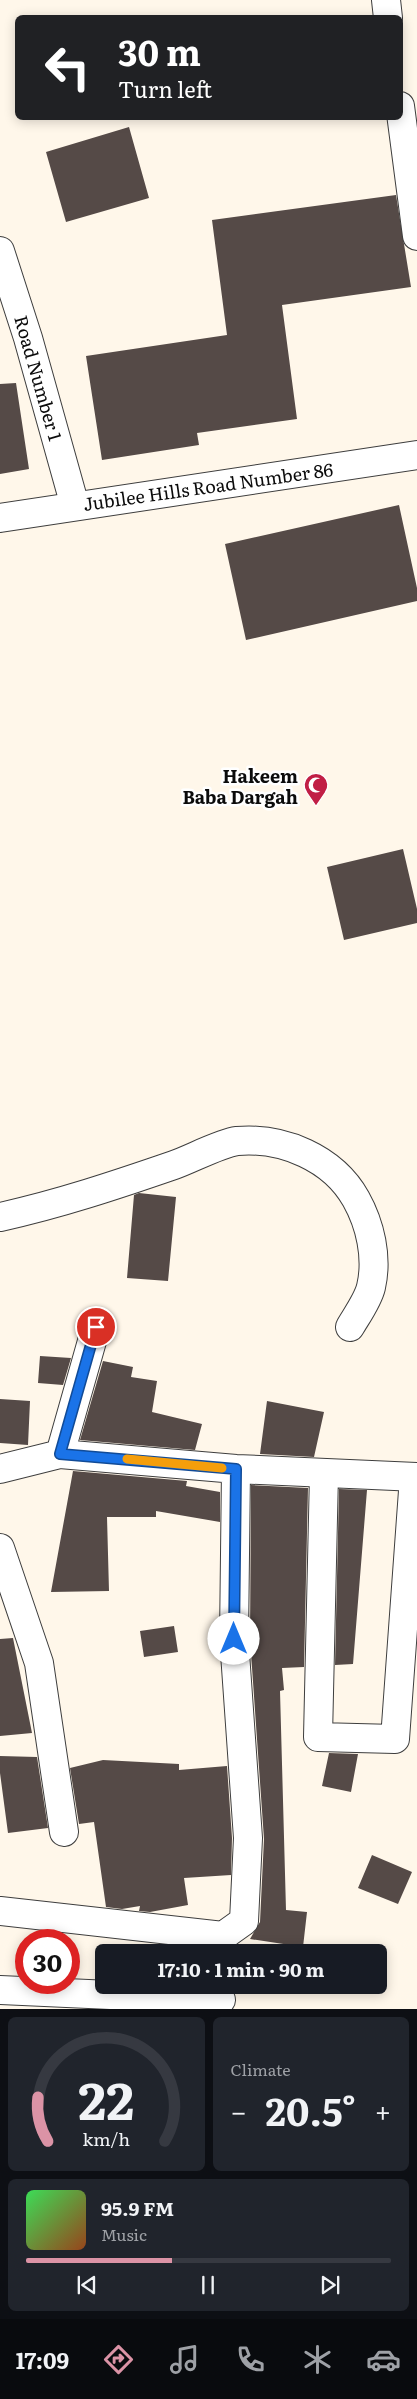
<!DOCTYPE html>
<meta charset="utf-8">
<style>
:root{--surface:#171b24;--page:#20242c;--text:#f1f3f6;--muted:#9ea1a6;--line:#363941;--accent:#db93a6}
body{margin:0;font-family:Literata,serif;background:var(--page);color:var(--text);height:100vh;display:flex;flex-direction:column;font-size:19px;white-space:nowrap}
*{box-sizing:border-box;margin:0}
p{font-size:16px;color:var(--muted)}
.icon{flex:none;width:28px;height:28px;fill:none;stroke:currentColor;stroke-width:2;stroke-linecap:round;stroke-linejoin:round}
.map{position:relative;height:2009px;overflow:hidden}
.side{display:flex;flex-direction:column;gap:8px;padding:8px;background:#0d0f14;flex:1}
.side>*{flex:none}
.hud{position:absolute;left:15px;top:15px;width:388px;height:105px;border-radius:8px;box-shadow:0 2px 12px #0003;background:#202124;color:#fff;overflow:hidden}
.speed{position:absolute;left:15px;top:1929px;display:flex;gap:10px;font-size:25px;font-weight:700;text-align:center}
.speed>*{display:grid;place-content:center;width:65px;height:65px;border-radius:50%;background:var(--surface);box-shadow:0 2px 12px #0003;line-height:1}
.speed .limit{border:8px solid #d22;background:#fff;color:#111}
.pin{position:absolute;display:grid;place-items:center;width:42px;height:42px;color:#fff;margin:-21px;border:2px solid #fff;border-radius:50%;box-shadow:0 1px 5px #0007}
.me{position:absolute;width:55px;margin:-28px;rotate:0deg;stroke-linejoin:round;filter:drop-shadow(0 0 4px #0008)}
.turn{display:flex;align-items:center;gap:18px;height:105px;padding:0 20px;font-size:22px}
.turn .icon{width:65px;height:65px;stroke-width:2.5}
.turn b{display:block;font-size:35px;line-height:42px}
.big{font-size:38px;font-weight:700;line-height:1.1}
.side .widget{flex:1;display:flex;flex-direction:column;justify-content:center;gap:8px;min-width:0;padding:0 18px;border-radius:8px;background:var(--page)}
.side .dial{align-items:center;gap:0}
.dial svg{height:130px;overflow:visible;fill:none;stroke:var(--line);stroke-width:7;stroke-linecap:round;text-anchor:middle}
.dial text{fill:var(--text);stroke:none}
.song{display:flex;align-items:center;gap:15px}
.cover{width:60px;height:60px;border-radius:8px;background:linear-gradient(135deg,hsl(130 70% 55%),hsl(20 70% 35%))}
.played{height:5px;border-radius:2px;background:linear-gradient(90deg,var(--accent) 40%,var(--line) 40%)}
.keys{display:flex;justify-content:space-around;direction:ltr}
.heat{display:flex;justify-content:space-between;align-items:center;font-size:28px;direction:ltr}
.side .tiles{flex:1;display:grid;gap:8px;grid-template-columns:1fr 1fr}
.widget:last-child{grid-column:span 2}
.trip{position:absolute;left:95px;top:1944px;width:292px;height:50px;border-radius:8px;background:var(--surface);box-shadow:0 2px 12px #0003;font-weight:700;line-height:50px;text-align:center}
.dock{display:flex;height:80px;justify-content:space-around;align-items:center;background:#090b0e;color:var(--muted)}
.dock .icon{width:35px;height:35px}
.dock .on{color:var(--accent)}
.dock b{font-size:22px;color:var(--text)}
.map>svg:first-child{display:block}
.building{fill:#554a47}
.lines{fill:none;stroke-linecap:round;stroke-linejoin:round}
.minor-casing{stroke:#3e3e3e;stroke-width:30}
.tertiary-casing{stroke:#3e3e3e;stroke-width:30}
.minor{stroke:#fff;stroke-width:28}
.tertiary{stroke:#fff;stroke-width:28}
.route-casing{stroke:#114b97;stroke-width:12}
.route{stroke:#1a73e8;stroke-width:9}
.slow{stroke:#f59e0b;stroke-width:9}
.labels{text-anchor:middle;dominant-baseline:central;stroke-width:5;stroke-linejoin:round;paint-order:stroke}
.street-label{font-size:18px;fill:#0b0b0b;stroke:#fff}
.poi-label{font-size:18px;font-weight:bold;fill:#0b0b0b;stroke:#fff;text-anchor:end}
</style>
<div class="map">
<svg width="417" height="2009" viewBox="0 0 417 2009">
<rect width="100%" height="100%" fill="#fff7ea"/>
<path class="building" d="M 129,127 L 149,198 L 66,222 L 46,152 Z
M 396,195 L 411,287 L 282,305 L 297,419 L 197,433 L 199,445 L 102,460 L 86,356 L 227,335 L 212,220 Z
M 16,383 L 29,469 L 0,474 L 0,384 Z
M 399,505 L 417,588 L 417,601 L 246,640 L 225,544 Z
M 403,849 L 417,909 L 417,923 L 344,940 L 327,867 Z
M 139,1193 L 176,1197 L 168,1281 L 127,1278 L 134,1195 Z
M 40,1356 L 71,1358 L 63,1385 L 38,1383 Z
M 103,1361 L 133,1367 L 131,1377 L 157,1381 L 152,1412 L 202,1424 L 195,1450 L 80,1440 Z
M 0,1399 L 30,1401 L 28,1445 L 0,1443 Z
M 267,1401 L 324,1412 L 314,1457 L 260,1454 Z
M 73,1471 L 187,1481 L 186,1486 L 220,1492 L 220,1522 L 156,1511 L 156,1517 L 107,1517 L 109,1591 L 51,1592 Z
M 251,1485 L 308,1488 L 304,1667 L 282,1668 L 284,1690 L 280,1691 L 286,1910 L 307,1912 L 303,1947 L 250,1939 L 260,1922 L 264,1839 L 250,1639 Z
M 339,1489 L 367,1490 L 353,1664 L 335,1665 Z
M 174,1626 L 178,1652 L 144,1657 L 140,1631 Z
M 13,1638 L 32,1733 L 0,1736 L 0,1639 Z
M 329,1753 L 358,1754 L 351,1792 L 322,1786 Z
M 0,1756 L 37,1757 L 48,1828 L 8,1833 L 0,1773 Z
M 103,1760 L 179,1764 L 179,1770 L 227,1766 L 232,1838 L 231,1875 L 184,1878 L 188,1905 L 150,1912 L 139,1911 L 140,1906 L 122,1909 L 106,1907 L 94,1822 L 79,1824 L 70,1768 Z
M 372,1855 L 412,1872 L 398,1904 L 358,1888 Z
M 135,1945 L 188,1951 L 188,1952 L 135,1952 Z"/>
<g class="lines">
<g class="minor-casing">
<path id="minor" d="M 386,0 L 388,18
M 400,106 L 417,236
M 0,251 L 28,338 L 75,506
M 0,1217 C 59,1204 116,1185 174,1165 C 191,1159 221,1143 237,1141 C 283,1137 333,1158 356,1199 C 370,1224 378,1257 371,1287 C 368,1300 357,1315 350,1327
M 60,1454 L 96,1327
M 0,1469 L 60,1454 L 236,1469 L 417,1477
M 324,1474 L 318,1737 L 395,1739 L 414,1477
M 0,1548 L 39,1663 L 64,1832
M 0,1911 L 223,1936
M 222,1952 L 223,1936 L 244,1921 L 248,1838 L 234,1639 L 236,1469
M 0,1990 L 221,2000"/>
</g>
<g class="tertiary-casing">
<path id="tertiary" d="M 0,518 L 417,455"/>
</g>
<use href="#minor" class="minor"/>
<use href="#tertiary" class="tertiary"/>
</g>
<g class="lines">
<g class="route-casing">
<path id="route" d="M 96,1327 L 60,1454 L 236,1469 L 234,1639"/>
</g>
<use href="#route" class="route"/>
<path class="slow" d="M 127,1459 L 222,1468"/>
</g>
<defs>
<g id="mosque-pin" transform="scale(1.25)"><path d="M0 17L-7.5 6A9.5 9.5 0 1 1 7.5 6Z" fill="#c11e45" stroke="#fff"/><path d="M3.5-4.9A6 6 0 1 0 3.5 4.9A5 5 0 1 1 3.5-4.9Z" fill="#fff"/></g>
</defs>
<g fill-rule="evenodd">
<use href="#mosque-pin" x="316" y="785"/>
</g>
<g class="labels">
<g class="street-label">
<text transform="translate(39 378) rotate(74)">Road Number 1</text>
<text transform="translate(208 486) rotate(-8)">Jubilee Hills Road Number 86</text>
</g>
<g class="poi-label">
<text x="298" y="775">Hakeem<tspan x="298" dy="21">Baba Dargah</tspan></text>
</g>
</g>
</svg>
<div class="speed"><div class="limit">30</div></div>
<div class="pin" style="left:96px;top:1327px;background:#d93025"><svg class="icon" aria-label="arrive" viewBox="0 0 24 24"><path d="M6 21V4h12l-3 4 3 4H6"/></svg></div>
<svg class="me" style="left:234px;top:1639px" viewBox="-20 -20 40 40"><circle r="19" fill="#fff"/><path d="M0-13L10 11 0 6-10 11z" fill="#1a73e8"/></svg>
<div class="trip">17:10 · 1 min · 90 m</div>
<div class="hud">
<div class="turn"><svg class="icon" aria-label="left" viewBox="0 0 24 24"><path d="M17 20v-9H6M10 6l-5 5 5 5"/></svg><div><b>30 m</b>Turn left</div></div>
</div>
</div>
<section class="side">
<div class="tiles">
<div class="widget dial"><svg viewBox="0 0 100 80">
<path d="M14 69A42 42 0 1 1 86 69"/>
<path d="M14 69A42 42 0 0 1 8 42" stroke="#db93a6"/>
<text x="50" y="56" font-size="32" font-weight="700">22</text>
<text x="50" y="72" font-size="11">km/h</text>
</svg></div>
<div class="widget"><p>Climate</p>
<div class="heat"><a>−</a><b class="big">20.5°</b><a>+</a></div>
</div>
<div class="widget">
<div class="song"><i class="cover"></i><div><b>95.9 FM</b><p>Music</p></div></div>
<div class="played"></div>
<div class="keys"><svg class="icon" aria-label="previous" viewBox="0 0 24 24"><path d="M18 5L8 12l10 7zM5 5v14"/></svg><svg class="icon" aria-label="pause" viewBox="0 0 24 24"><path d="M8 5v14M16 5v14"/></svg><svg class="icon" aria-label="next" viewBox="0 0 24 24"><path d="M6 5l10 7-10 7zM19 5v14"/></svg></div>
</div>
</div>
</section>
<nav class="dock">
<b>17:09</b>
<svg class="icon on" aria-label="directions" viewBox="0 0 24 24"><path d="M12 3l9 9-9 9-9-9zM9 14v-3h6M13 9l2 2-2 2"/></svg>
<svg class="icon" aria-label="music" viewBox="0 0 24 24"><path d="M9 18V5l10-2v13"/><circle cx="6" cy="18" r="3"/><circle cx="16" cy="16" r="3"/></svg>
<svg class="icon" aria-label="phone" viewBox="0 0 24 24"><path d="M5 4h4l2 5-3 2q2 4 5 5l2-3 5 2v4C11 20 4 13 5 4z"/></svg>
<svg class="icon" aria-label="climate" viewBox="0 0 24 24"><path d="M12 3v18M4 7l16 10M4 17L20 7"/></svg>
<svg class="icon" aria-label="car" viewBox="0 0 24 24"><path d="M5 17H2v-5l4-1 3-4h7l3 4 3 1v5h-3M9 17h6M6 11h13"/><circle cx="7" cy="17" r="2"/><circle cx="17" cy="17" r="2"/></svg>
</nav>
